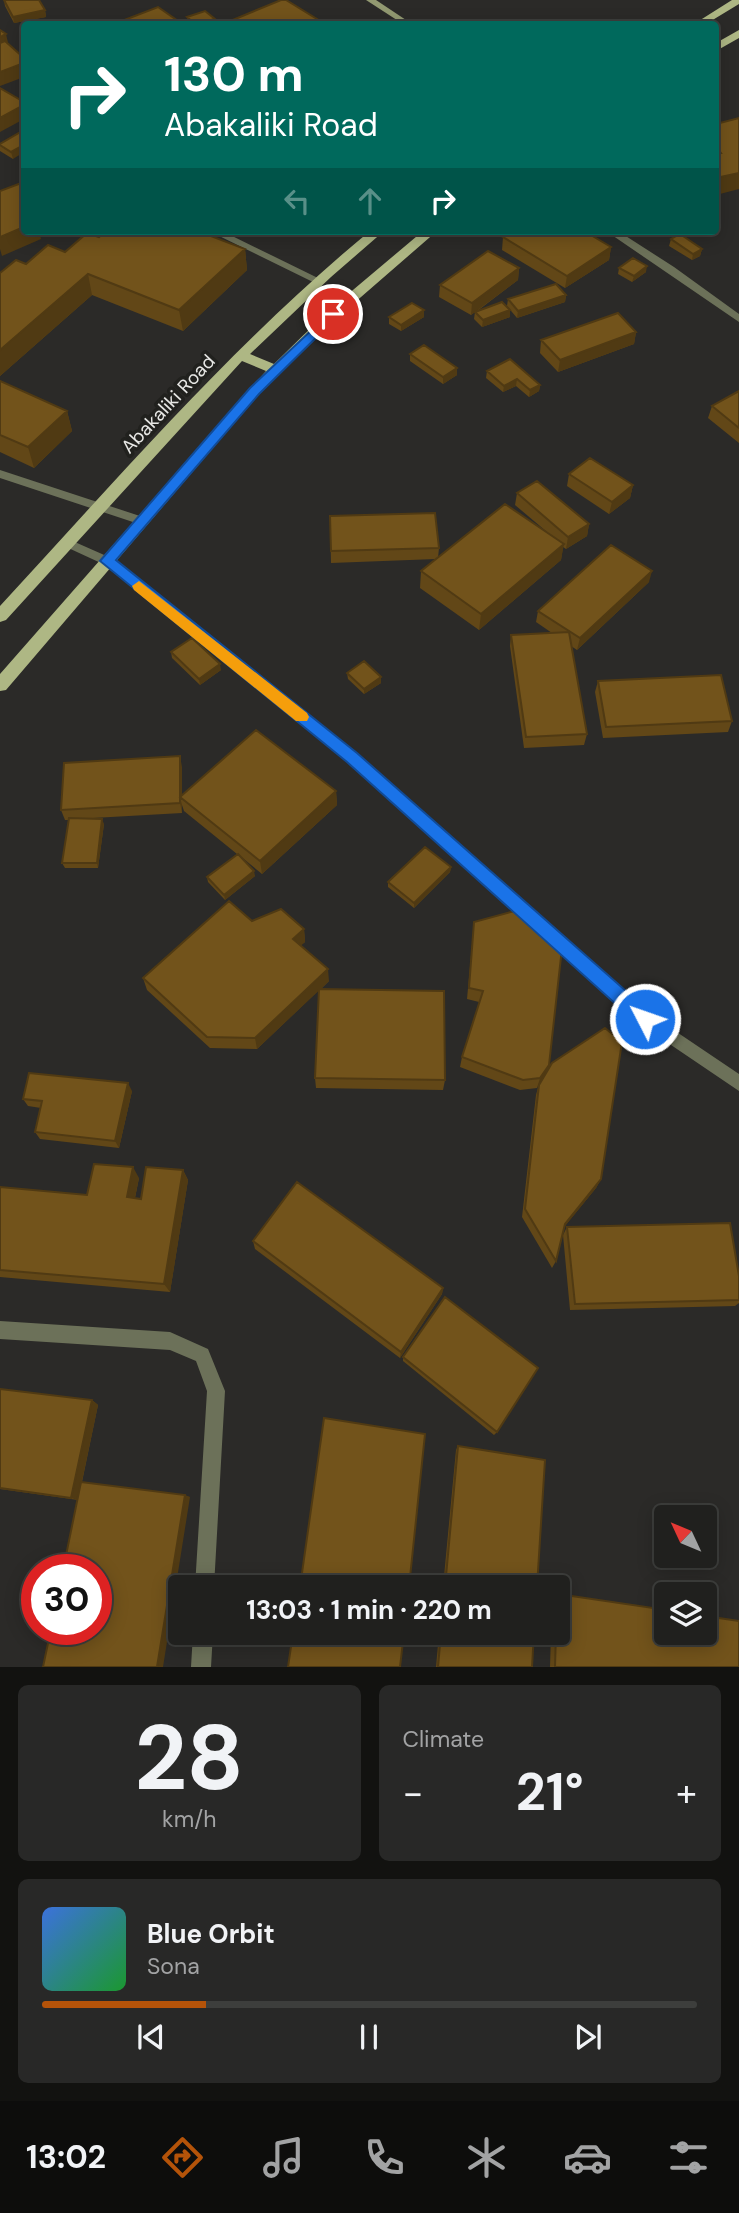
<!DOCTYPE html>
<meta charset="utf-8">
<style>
:root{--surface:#20201e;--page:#282827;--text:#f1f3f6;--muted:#a2a3a4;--line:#3d3e3c;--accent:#b45309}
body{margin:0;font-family:"DM Sans",sans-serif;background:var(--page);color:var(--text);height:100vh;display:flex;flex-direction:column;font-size:26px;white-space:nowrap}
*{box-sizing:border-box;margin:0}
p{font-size:23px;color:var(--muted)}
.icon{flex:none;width:38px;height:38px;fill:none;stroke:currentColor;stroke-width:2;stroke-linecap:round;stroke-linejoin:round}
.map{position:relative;height:1667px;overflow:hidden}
.details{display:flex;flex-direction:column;gap:18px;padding:18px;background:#121210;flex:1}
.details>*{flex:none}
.top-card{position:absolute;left:21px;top:21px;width:698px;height:214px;border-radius:7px;box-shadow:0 4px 18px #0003,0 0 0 2px var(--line);background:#00695c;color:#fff;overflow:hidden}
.needle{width:46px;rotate:314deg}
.controls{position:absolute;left:654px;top:1505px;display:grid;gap:14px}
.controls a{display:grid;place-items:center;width:63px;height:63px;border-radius:7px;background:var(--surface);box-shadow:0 4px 18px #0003,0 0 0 2px var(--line);font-size:35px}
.speed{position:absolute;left:21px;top:1554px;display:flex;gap:14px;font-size:35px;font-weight:700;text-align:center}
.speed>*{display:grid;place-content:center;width:91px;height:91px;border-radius:50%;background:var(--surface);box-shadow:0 4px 18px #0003,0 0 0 2px var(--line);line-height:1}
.speed .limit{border:10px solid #d22;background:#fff;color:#111}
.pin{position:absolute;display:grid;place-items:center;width:60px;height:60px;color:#fff;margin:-30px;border:4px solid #fff;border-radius:50%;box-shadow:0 2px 7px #0007}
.me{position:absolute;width:77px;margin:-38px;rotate:311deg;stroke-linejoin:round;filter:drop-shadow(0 0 5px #0008)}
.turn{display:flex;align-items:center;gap:24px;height:147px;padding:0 28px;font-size:32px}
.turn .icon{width:91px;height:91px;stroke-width:2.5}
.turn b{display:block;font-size:49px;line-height:60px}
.lanes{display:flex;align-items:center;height:66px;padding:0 28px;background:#0003;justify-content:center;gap:35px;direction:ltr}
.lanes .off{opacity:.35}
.big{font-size:52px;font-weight:700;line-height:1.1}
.details .tile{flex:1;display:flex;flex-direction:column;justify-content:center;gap:10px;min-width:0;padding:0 24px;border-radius:10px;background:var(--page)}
.details .dial{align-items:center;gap:0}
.dial b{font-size:91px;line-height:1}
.song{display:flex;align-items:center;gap:21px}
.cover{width:84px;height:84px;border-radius:10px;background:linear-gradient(135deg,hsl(220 70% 55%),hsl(130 70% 35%))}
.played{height:7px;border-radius:4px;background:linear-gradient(90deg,var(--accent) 25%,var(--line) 25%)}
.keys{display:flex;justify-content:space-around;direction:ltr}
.heat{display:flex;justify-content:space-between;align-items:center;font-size:38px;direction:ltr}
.details .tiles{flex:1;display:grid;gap:18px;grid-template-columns:1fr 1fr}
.tile:last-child{grid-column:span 2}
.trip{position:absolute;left:168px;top:1575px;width:402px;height:70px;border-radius:7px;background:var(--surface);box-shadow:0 4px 18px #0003,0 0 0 2px var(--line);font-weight:700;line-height:70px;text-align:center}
.tabs{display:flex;height:112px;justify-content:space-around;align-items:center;background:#0d0d0c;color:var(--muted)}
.tabs .icon{width:49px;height:49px}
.tabs .current{color:var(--accent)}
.tabs b{font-size:32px;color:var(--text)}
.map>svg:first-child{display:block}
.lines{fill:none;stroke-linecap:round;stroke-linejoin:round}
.street{fill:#6c7159;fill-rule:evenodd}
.secondary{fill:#929971;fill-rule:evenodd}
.primary{fill:#aeb784;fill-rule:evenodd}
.wall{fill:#624717}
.shaded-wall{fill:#503a13}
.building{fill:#72531b;stroke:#503a13;stroke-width:2}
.route{fill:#1a73e8;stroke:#114b97;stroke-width:2}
.slow{fill:#f59e0b}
.labels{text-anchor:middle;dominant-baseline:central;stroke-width:7;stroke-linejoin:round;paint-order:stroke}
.far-street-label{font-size:19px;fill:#e7e7e5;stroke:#21211e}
</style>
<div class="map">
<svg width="739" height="1667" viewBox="0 0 739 1667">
<rect width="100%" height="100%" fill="#2b2a28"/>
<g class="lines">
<path class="street" d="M 209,231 L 222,231 L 322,280 L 317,283 L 313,282 Z
M 606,231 L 618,231 L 674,267 L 739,314 L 739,322 Z
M 0,470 L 146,518 L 148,521 L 142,525 L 0,478 Z
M 68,539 L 111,558 L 357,753 L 650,1014 L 739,1074 L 739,1091 L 640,1024 L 347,761 L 103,564 L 64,546 L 62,543 Z
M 0,1321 L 170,1332 L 208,1349 L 225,1391 L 214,1587 L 195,1587 L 207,1391 L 196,1361 L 170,1350 L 0,1339 Z
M 193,1633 L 213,1633 L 211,1667 L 191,1667 Z"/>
<path class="secondary" d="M 366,0 L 376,0 L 412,24 L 403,24 Z"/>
<path class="primary" d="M 732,0 L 739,0 L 739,4 L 706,24 L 694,24 Z
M 739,30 L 739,38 L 716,51 L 716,43 Z
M 370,231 L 384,231 L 331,277 L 250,354 L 274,364 L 328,311 L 423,231 L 437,231 L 338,317 L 259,394 L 6,690 L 0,691 L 0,674 L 266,371 L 242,361 L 6,620 L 0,622 L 0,606 C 120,476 234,343 370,231 Z"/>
</g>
<path class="wall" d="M 4,0 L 45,10 L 46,17 L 14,23 L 5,6 Z
M 187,17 L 215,19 L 215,24 L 189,24 Z
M 24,130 L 13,159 L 0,151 L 0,144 Z
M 99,237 L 245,249 L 247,270 L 183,331 L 92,295 L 0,376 L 0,273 L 26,264 L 65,252 Z
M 503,237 L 611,247 L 609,260 L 565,288 L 502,250 Z
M 671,239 L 702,249 L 700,256 L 692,260 L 669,246 Z
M 519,268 L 518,280 L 476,312 L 510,310 L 510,317 L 482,327 L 474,319 L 475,312 L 471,315 L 439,297 L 440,285 Z
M 619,268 L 646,272 L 632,282 L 618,274 Z
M 566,295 L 565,302 L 517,318 L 507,306 L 508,299 Z
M 424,310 L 424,317 L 401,331 L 389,324 L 389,317 Z
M 636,332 L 634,344 L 558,372 L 540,353 L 541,340 Z
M 410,354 L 457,375 L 443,384 L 410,361 Z
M 487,371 L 540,385 L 539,391 L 529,397 L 516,386 L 503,392 L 486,378 Z
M 0,381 L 67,411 L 72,431 L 34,468 L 0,452 Z
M 739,391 L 739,443 L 708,418 L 712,406 Z
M 569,474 L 633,485 L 630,498 L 609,514 L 567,486 Z
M 517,493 L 589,524 L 587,536 L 566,549 L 563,547 L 561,560 L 479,630 L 420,588 L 421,571 L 436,559 L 331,563 L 330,516 L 439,548 L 438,558 L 547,532 L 515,505 Z
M 649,582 L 577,650 L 571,646 L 587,734 L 584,745 L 524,748 L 510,646 L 511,635 L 552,633 L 536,622 L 538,611 Z
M 171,652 L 221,670 L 200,685 L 172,658 Z
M 347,673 L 381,677 L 381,683 L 364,694 L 348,679 Z
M 598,681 L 732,721 L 728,732 L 603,738 L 595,692 Z
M 182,767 L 182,795 L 336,791 L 337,805 L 262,874 L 239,855 L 255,876 L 225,900 L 208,882 L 207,877 L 237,854 L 184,811 L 182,805 L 182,813 L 93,818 L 104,824 L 98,868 L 65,868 L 62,863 L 69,820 L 65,820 L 61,810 Z
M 451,867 L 450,872 L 414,908 L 388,887 L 388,882 Z
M 252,921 L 304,929 L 305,942 L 301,945 L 329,981 L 321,989 L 445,1080 L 443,1090 L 316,1088 L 315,1078 L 319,990 L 257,1049 L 210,1048 L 147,990 L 143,978 Z
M 474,922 L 546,1073 L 601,1179 L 596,1188 L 564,1227 L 556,1261 L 552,1268 L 522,1217 L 536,1095 L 539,1084 L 537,1088 L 520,1090 L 460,1067 L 462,1057 L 479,1002 L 467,999 Z
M 132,1091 L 119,1148 L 40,1139 L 35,1132 L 41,1108 L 28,1106 L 23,1099 Z
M 183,1170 L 188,1180 L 170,1292 L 0,1277 L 0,1187 L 87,1195 L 139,1178 L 135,1198 L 141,1199 Z
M 567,1227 L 739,1276 L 739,1303 L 735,1306 L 570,1310 L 563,1235 Z
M 253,1241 L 443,1288 L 442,1294 L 400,1358 L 255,1249 Z
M 403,1357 L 497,1432 L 494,1435 L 403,1361 Z
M 0,1389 L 92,1400 L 98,1405 L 82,1482 L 190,1497 L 78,1500 L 0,1489 Z
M 458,1446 L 537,1587 L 443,1587 L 456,1450 Z
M 439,1633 L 534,1633 L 532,1667 L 436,1667 Z
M 551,1633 L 558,1633 L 739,1667 L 550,1667 Z"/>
<path class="shaded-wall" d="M 45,10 L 46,17 L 14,23 L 13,17 Z
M 215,19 L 215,24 L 198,24 Z
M 6,34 L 9,47 L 0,51 L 0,37 Z
M 24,63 L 24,77 L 0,86 L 0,72 Z
M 24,105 L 24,119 L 0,132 L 0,118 Z
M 24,145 L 24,152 L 13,159 L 11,152 Z
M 739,173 L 739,189 L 716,195 L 716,178 Z
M 24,227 L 24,231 L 39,231 L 41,239 L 2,256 L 0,249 L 0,237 Z
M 611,247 L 609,260 L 565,288 L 567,276 Z
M 245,249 L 247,270 L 183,331 L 179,310 Z
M 702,249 L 700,256 L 692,260 L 693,254 Z
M 647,266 L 646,272 L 632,282 L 634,276 Z
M 519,268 L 518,280 L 471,315 L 472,303 Z
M 88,274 L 92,295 L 0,376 L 0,350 Z
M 566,295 L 565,302 L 517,318 L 518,311 Z
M 424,310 L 424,317 L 401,331 L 401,325 Z
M 510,310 L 510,317 L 482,327 L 483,320 Z
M 636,332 L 634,344 L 558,372 L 560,360 Z
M 457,368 L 457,375 L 443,384 L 443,377 Z
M 517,379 L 516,386 L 503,392 L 504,386 Z
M 540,385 L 539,391 L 529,397 L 530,390 Z
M 67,411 L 72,431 L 34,468 L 28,447 Z
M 633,485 L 630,498 L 609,514 L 612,502 Z
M 589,524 L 587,536 L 566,549 L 568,537 Z
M 564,544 L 561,560 L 479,630 L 481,614 Z
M 652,571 L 649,582 L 577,650 L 580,638 Z
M 220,664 L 221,670 L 200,685 L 199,679 Z
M 381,677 L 381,683 L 364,694 L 364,689 Z
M 180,756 L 182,767 L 182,798 L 180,797 L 182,805 L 182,813 L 180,803 Z
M 336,791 L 337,805 L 262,874 L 260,861 Z
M 102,819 L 104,824 L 98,868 L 97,863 Z
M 451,867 L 450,872 L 414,908 L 414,903 Z
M 254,871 L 255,876 L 225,900 L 224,895 Z
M 304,929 L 305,942 L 295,951 L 293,939 Z
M 328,969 L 329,981 L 257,1049 L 255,1038 Z
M 549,1065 L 545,1076 L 537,1088 L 540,1078 Z
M 128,1083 L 132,1091 L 119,1148 L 115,1141 Z
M 133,1167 L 139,1178 L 133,1207 L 127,1197 Z
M 183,1170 L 188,1180 L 170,1292 L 164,1284 Z
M 601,1179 L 596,1188 L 561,1231 L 565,1224 Z
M 443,1288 L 442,1294 L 400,1358 L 401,1352 Z
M 92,1400 L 98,1405 L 78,1500 L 71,1498 Z
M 185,1495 L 190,1497 L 163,1667 L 157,1667 Z"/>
<path class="building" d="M 4,0 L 39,0 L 45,10 L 13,17 Z
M 281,0 L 286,0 L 325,24 L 223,24 Z
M 158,7 L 178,21 L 169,24 L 114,24 Z
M 205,11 L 215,19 L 195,24 L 187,17 Z
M 0,30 L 6,34 L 0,37 Z
M 5,41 L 24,58 L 24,63 L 0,72 L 0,43 Z
M 0,88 L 24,102 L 24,105 L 0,118 Z
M 739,118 L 739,173 L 716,178 L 716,154 L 721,153 L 716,147 L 716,124 Z
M 24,130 L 24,145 L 11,152 L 0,145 L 0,144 Z
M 24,182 L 24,227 L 0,237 L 0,191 Z
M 106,231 L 198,231 L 245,249 L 179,310 L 88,274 L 0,350 L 0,273 L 16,260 L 26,264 L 48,245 L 65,252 L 87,233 L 99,237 Z
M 513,231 L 584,231 L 611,247 L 567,276 L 503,237 Z
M 680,234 L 702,249 L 693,254 L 671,239 Z
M 488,251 L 519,268 L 472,303 L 440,285 Z
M 633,258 L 647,266 L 634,276 L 619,268 Z
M 556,284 L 566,295 L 518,311 L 508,299 Z
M 502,302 L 510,310 L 483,320 L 475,312 Z
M 412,303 L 424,310 L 401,325 L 389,317 Z
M 618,313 L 636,332 L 560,360 L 541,340 Z
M 424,345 L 457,368 L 443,377 L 410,354 Z
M 510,359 L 540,385 L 530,390 L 517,379 L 504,386 L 487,371 Z
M 0,381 L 67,411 L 28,447 L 0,435 Z
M 739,391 L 739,428 L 712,406 Z
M 590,458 L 633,485 L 612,502 L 569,474 Z
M 537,481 L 589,524 L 568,537 L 517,493 Z
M 505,504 L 564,544 L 481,614 L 421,571 Z
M 435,513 L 439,548 L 331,551 L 330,516 Z
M 611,545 L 652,571 L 580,638 L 538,611 Z
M 569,632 L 587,734 L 526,737 L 511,635 Z
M 192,638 L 220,664 L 199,679 L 171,652 Z
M 364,661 L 381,677 L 364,689 L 347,673 Z
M 721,675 L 732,721 L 606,727 L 598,681 Z
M 256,730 L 336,791 L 260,861 L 180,797 Z
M 180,756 L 180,803 L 61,810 L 64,763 Z
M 69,818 L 102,819 L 97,863 L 62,863 Z
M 425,847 L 451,867 L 414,903 L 388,882 Z
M 238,854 L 254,871 L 224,895 L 207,877 Z
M 229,901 L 252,921 L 281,909 L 304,929 L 293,939 L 328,969 L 255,1038 L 207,1037 L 143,978 Z
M 522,909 L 563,939 L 549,1065 L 540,1078 L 523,1080 L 462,1057 L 483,991 L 469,988 L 474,922 Z
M 319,989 L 444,991 L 445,1080 L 315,1078 Z
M 605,1028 L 622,1042 L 601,1179 L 565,1224 L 556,1261 L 525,1209 L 539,1085 L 552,1063 Z
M 29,1073 L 128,1083 L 115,1141 L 35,1132 L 42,1101 L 23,1099 Z
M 94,1164 L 133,1167 L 127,1197 L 141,1199 L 146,1167 L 183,1170 L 164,1284 L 0,1270 L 0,1187 L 87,1195 Z
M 297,1182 L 443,1288 L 401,1352 L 253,1241 Z
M 730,1223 L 739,1276 L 739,1300 L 575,1304 L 567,1227 Z
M 445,1297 L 538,1368 L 497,1432 L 403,1357 Z
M 0,1389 L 92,1400 L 71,1498 L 0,1488 Z
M 324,1418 L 425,1434 L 409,1587 L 300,1587 Z
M 458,1446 L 545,1460 L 537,1587 L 445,1587 Z
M 81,1482 L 185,1495 L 157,1667 L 43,1667 L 51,1629 L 96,1629 L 96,1570 L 63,1570 Z
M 558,1594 L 667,1610 L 667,1633 L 705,1633 L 705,1616 L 739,1621 L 739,1667 L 555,1667 L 556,1633 L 558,1633 Z
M 293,1633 L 404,1633 L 400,1667 L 288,1667 Z
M 441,1633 L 534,1633 L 532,1667 L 438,1667 Z"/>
<path class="route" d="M 333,310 L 339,314 L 337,317 L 259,394 L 116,560 L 357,753 L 652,1014 L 654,1019 L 652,1025 L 645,1027 L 639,1025 L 347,762 L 100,561 L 250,388 Z"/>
<path class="slow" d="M 139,581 L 307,713 L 309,717 L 307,721 L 296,721 L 134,590 L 132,586 Z"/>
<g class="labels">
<g class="far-street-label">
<text transform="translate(168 404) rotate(-47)">Abakaliki Road</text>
</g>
</g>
</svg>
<div class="controls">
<a><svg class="needle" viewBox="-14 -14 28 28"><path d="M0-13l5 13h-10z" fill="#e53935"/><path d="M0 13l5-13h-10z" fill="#a2a3a4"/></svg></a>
<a><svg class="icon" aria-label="layers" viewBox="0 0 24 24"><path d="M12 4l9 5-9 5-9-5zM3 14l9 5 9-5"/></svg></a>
</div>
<div class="speed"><div class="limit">30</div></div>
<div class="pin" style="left:333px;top:314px;background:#d93025"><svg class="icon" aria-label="arrive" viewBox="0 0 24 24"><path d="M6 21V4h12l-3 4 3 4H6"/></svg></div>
<svg class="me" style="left:645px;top:1019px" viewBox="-20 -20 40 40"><circle r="17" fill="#1a73e8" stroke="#fff" stroke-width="3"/><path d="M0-11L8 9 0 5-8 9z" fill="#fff"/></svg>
<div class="trip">13:03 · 1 min · 220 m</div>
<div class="top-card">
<div class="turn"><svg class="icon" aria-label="right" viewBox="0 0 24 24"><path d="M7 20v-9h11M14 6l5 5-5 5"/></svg><div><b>130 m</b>Abakaliki Road</div></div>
<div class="lanes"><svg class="icon off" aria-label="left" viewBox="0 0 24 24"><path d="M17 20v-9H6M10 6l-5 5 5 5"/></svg><svg class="icon off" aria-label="ahead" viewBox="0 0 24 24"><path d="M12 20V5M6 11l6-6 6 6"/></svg><svg class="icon" aria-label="right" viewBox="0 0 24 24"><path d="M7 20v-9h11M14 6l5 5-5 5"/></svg></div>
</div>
</div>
<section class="details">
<div class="tiles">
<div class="tile dial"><b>28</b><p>km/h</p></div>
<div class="tile"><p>Climate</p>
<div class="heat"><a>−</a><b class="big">21°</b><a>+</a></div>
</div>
<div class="tile">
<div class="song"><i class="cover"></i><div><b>Blue Orbit</b><p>Sona</p></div></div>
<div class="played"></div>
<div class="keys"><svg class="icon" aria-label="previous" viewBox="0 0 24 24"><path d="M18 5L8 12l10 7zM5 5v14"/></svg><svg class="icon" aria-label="pause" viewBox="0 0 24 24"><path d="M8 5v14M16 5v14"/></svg><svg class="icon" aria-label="next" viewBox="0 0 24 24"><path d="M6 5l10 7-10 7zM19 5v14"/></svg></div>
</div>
</div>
</section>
<nav class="tabs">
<b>13:02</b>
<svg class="icon current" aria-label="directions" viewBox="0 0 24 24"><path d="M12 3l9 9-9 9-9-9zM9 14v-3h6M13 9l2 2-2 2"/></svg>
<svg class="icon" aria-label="music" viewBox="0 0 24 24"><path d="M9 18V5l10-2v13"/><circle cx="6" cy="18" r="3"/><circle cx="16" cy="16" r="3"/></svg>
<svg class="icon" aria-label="phone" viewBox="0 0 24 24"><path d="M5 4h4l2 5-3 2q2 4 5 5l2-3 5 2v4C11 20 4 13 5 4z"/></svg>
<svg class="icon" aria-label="climate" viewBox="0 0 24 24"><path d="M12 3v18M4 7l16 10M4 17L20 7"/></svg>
<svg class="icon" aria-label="car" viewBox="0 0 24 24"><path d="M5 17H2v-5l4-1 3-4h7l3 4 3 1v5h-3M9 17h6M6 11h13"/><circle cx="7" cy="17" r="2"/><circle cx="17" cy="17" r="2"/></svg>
<svg class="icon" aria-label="filters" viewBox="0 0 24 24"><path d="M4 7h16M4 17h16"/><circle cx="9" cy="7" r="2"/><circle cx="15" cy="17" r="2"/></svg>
</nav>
